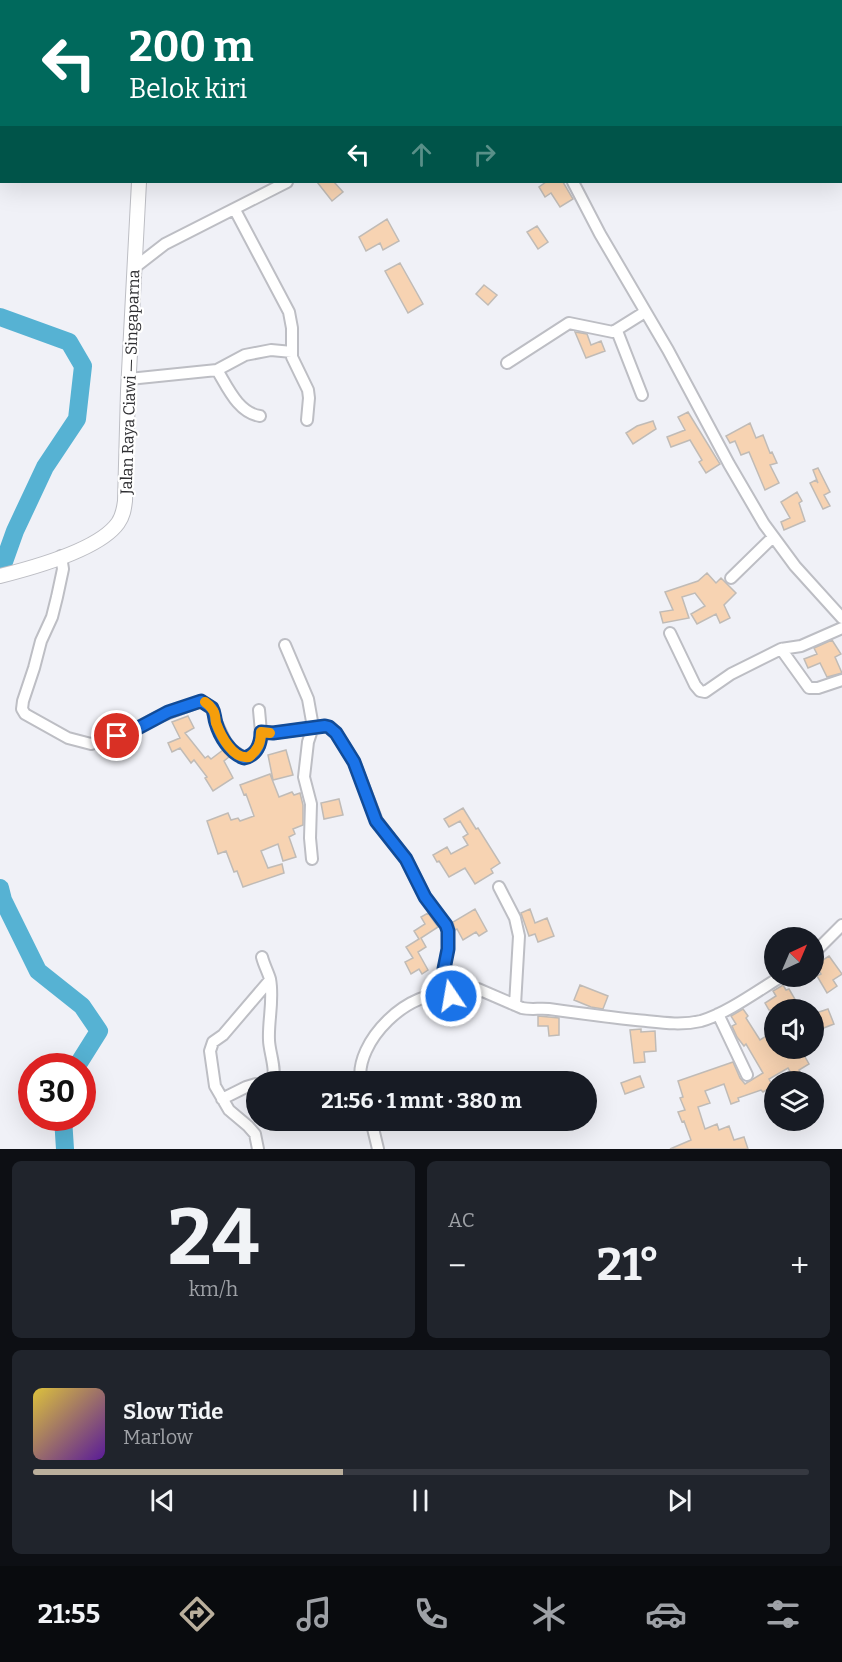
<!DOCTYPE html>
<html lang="id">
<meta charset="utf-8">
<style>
:root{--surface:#171b24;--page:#20242c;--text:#f1f3f6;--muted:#9ea1a6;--line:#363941;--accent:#baaf9c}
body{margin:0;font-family:Bitter,serif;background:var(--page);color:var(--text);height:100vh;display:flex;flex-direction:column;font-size:22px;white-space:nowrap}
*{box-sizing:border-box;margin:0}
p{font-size:20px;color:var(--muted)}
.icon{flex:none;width:33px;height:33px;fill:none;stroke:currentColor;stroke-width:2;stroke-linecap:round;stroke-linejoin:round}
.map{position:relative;height:1149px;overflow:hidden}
.drawer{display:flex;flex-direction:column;gap:12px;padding:12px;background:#0d0f14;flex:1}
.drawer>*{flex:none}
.top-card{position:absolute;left:0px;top:0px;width:843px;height:183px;box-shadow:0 6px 24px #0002;background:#00695c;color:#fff;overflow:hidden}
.needle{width:39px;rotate:44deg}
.controls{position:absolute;left:764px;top:927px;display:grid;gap:12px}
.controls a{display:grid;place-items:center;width:60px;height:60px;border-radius:50%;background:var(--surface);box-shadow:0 6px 24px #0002;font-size:30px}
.speed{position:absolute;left:18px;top:1053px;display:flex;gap:12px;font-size:30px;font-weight:700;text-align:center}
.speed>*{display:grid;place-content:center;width:78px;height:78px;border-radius:50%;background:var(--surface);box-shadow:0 6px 24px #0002;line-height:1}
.speed .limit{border:9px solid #d22;background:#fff;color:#111}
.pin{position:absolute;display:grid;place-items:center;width:51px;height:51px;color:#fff;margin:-26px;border:3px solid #fff;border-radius:50%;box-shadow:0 2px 6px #0007}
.me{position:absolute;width:66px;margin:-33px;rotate:348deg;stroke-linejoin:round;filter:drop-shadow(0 0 4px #0008)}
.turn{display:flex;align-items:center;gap:21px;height:126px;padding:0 30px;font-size:27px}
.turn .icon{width:78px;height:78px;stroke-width:2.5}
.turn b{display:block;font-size:42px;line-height:51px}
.lanes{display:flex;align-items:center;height:57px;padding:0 30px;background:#0003;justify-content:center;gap:30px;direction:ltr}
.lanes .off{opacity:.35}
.big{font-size:45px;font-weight:700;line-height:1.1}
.drawer .card{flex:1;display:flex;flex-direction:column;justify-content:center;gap:9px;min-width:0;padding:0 21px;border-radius:9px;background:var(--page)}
.drawer .dial{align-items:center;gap:0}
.dial b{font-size:78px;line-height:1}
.song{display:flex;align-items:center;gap:18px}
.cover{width:72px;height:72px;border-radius:9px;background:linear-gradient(135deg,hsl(50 70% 55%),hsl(270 70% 35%))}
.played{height:6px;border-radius:3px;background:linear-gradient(90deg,var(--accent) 40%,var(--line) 40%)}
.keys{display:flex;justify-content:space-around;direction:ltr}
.heat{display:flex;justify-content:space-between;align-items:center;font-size:33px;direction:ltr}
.drawer .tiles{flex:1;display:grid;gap:12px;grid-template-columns:1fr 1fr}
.card:last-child{grid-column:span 2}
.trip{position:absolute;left:246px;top:1071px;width:351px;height:60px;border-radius:30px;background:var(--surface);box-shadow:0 6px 24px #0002;font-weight:700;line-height:60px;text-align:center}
.dock{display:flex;height:96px;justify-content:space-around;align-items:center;background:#090b0e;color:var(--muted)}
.dock .icon{width:42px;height:42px}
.dock .on{color:var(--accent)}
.dock b{font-size:27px;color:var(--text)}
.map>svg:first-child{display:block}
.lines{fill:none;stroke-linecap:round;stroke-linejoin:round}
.river{stroke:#56b2d3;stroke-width:18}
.building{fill:#f7d3b2;stroke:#c0bbb6;stroke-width:1.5}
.minor-casing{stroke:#bdbec4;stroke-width:14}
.major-casing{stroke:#bdbec4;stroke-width:16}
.minor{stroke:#fff;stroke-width:10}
.major{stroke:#fff;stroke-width:14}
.route-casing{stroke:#114b97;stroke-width:15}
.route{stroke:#1a73e8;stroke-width:10}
.slow{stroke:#f59e0b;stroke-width:10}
.labels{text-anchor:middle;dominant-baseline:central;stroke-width:4.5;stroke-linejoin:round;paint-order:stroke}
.street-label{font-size:16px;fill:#2f2f32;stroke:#fff}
</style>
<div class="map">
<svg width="842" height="1149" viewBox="0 0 842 1149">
<rect width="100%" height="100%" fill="#f0f1f7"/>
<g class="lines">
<path class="river" d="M 6,2 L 6,0
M 0,23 L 2,21
M 0,317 L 69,342 L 83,366 L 77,419 L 45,467 L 15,531 L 0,573
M 0,888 L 3,900 L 38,971 L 82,1006 L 99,1031 L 77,1066
M 63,1118 L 65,1149"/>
</g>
<path class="building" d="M 317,182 L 334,182 L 343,192 L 332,201 Z
M 546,182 L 563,182 L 573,199 L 560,207 L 551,193 L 545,197 L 539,187 Z
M 387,219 L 399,241 L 383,250 L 380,243 L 366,251 L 359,237 Z
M 537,226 L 548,242 L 538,249 L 527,232 Z
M 400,263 L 423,304 L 408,313 L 385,271 Z
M 484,285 L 497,295 L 488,305 L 476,294 Z
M 575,332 L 587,334 L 591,345 L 601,341 L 605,351 L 586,358 Z
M 688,412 L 720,464 L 706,473 L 699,462 L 702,460 L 690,440 L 671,447 L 667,437 L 685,430 L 678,417 Z
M 653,421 L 656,429 L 633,444 L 626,433 L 637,426 Z
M 750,423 L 756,438 L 763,435 L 770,453 L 772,452 L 777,463 L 770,465 L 779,483 L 765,490 L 749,452 L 741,455 L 735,441 L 730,443 L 726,436 Z
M 818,468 L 830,492 L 824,495 L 830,506 L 823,509 L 810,483 L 816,480 L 818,483 L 813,470 Z
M 797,492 L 802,501 L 799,503 L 805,521 L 784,530 L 781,522 L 790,518 L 781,502 Z
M 707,573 L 716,583 L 721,578 L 736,593 L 724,605 L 730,618 L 720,623 L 716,614 L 697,624 L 691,614 L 705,606 L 695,593 L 682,597 L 689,618 L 663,623 L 660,612 L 673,610 L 665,592 L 698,581 Z
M 832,640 L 841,654 L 835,657 L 842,673 L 827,677 L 820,663 L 808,668 L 804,659 L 817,654 L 814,648 Z
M 188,716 L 194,728 L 185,733 L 205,758 L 208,756 L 211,759 L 223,750 L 229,757 L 224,761 L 233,778 L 213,791 L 205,778 L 207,777 L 194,760 L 191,763 L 180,748 L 172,752 L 168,743 L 180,738 L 172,722 Z
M 286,750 L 293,775 L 273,780 L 268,755 Z
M 270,774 L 279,797 L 292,792 L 294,795 L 300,793 L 303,805 L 303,825 L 293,829 L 295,834 L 289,837 L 296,857 L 283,861 L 278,844 L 261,851 L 268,868 L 282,864 L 284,873 L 243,887 L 237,871 L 234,872 L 226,851 L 218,854 L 207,821 L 228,813 L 231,820 L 238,818 L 240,821 L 254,816 L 246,794 L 244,795 L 240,785 Z
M 339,799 L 343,815 L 324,819 L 321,803 Z
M 463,808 L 476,829 L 478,828 L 500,863 L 491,869 L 493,873 L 475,884 L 465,868 L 449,877 L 439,861 L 437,862 L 433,855 L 447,847 L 451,854 L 468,845 L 463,837 L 468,834 L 460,821 L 449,827 L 444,819 Z
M 475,909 L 487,931 L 479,936 L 476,932 L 463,940 L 457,929 L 455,930 L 453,922 Z
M 530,909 L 535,923 L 547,918 L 554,936 L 538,942 L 535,934 L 529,936 L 521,913 Z
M 428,913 L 438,927 L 421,938 L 426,947 L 418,952 L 428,970 L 422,974 L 419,969 L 411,974 L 405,962 L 413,958 L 406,947 L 419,939 L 414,931 L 425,924 L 421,917 Z
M 829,956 L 842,974 L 833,980 L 837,986 L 827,993 L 817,976 L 821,974 L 815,965 Z
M 580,985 L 608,996 L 603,1009 L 591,1007 L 574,1000 Z
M 783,985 L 786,990 L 789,989 L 796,1001 L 782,1010 L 769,1010 L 765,1003 L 776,996 L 773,991 Z
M 743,1009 L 748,1016 L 746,1018 L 760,1040 L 771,1033 L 774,1038 L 774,1048 L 800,1048 L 809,1064 L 799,1070 L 801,1074 L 794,1078 L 788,1068 L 769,1079 L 773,1086 L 763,1092 L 761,1090 L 738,1098 L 739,1101 L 731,1104 L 724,1084 L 705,1091 L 710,1103 L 698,1107 L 705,1129 L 717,1124 L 719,1130 L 729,1126 L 734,1140 L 744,1137 L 748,1149 L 670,1149 L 691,1140 L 684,1121 L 682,1122 L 678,1112 L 685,1110 L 680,1098 L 683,1097 L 678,1081 L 733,1062 L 740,1078 L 745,1084 L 763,1073 L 746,1044 L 744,1046 L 737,1037 L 732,1026 L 736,1024 L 731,1016 Z
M 828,1009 L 834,1024 L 816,1031 L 813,1024 L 813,1014 Z
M 538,1016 L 559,1018 L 559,1035 L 549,1036 L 548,1026 L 538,1026 Z
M 641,1029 L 641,1032 L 655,1031 L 656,1051 L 644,1052 L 645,1062 L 634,1063 L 630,1030 Z
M 640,1076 L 644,1087 L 625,1094 L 621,1083 Z"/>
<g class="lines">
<g class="minor-casing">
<path id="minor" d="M 320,0 L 321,2
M 532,2 L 534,0
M 573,182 L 600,234 L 668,350 L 729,464 L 764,524 L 795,566 L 842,618
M 235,210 L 289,312 L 292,328 L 292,357 L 308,390 L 309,398 L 307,420
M 134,268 L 165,244 L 287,182
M 617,331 L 642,395
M 507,363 L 569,323 L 613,332 L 645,312
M 217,370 C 227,386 238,413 260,416
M 129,379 L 217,370 L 245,355 L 271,350 L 292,352
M 61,556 L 63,569 L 57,597 L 52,617 L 41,641 L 34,668 L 23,701 L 22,709 L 25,714 L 68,738 L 91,744 L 131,731 L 158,717 L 201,701 L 212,708 L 216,722 L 225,741 L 232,750 L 244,758 C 258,755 261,744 261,732 L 273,733 L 325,726 L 329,727 L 336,733 L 354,762 L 377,821 L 406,859 L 425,897 L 446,925 L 448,931 L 448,949 L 444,969 L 451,996 L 471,989 L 478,989 L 522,1008 C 531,1010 540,1008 549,1009 C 578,1013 607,1017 636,1020 C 658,1022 679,1026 701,1021 C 726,1014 759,990 782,976
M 731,578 L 773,537
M 670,633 L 695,685 L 700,691 L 705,692 L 731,674 L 781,649 L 809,688 L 818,688 L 842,680
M 285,645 L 308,699 L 313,727 L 308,742 L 304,777 L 311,804 L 310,838 L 312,859
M 781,649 L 801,646 L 842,628
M 259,710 L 261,732
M 499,887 L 515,918 L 519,936 L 515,1005
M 813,954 L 842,925
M 262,957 C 264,965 268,972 270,979 C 274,1000 268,1020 269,1040 C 269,1050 276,1069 273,1077 L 264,1082
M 718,1014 L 747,1075
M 361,1082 C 353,1043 411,985 451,996
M 222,1099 L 246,1087 L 256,1084
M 371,1120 L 378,1149
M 258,1149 L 255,1134 L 248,1126 L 229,1110 L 215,1086 L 210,1051 L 213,1042 L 223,1035 L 270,980"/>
</g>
<g class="major-casing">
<path id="major" d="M 175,2 L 175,0
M 0,576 C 32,568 99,550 118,523 C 123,516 124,509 125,501 L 128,391 L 139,182"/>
</g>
<use href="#minor" class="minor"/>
<use href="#major" class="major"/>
</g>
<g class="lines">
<g class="route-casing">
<path id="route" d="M 117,736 L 138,728 L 168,712 L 201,701 L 212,708 C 215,713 214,717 216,723 C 220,737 230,753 244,758 C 257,755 261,744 261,732 L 273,733 L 325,726 L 329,727 L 336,733 L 354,762 L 376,821 L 406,859 L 425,897 L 446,925 L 448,931 L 448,949 L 444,969 L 451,996"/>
</g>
<use href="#route" class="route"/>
<path class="slow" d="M 205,702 C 208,704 210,706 212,709 C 216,713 215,718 216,723 C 221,736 233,760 249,757 C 258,750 261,743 261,732 L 270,733"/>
</g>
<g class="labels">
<g class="street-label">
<text transform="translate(130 382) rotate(-88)">Jalan Raya Ciawi — Singaparna</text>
</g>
</g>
</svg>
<div class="controls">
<a><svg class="needle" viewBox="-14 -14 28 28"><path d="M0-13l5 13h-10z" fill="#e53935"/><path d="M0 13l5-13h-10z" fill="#9ea1a6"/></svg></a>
<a><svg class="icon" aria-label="sound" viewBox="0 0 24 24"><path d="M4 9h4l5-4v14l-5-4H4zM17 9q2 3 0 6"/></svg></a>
<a><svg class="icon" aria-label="layers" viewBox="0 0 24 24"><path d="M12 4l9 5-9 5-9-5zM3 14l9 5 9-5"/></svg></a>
</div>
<div class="speed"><div class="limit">30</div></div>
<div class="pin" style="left:117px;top:736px;background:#d93025"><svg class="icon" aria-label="arrive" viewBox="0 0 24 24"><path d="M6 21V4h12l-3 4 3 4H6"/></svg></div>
<svg class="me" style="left:451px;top:996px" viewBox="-20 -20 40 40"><circle r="17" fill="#1a73e8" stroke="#fff" stroke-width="3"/><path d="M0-11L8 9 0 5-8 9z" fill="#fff"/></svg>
<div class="trip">21:56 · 1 mnt · 380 m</div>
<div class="top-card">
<div class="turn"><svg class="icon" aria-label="left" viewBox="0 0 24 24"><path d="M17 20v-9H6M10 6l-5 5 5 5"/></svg><div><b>200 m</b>Belok kiri</div></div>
<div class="lanes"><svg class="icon" aria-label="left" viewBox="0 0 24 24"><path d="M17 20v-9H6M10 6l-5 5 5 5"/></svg><svg class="icon off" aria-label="ahead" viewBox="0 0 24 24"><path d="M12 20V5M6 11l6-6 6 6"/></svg><svg class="icon off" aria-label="right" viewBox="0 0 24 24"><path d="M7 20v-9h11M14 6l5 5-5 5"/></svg></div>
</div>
</div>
<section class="drawer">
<div class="tiles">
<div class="card dial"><b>24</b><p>km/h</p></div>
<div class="card"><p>AC</p>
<div class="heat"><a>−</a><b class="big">21°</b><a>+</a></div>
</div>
<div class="card">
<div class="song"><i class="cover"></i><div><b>Slow Tide</b><p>Marlow</p></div></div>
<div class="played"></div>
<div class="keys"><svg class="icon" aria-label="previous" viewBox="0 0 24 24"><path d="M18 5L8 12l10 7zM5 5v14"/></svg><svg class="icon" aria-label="pause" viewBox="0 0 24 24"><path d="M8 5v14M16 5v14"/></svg><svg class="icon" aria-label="next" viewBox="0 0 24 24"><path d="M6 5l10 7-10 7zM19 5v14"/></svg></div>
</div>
</div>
</section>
<nav class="dock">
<b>21:55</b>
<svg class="icon on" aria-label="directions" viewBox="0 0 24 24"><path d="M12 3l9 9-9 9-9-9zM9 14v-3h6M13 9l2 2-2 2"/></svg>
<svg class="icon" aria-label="music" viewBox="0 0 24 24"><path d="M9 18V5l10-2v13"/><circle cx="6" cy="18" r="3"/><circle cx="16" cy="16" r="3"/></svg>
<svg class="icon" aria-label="phone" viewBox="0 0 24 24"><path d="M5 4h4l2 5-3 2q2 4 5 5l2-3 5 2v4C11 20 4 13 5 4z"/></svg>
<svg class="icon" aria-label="climate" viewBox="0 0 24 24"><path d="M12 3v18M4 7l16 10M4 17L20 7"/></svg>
<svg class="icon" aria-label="car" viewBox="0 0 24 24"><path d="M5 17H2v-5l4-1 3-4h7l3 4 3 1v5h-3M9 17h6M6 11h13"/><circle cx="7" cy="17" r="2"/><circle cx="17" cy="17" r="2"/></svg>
<svg class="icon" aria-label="filters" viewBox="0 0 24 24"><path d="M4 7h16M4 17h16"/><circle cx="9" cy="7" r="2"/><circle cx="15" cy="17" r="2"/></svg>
</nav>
